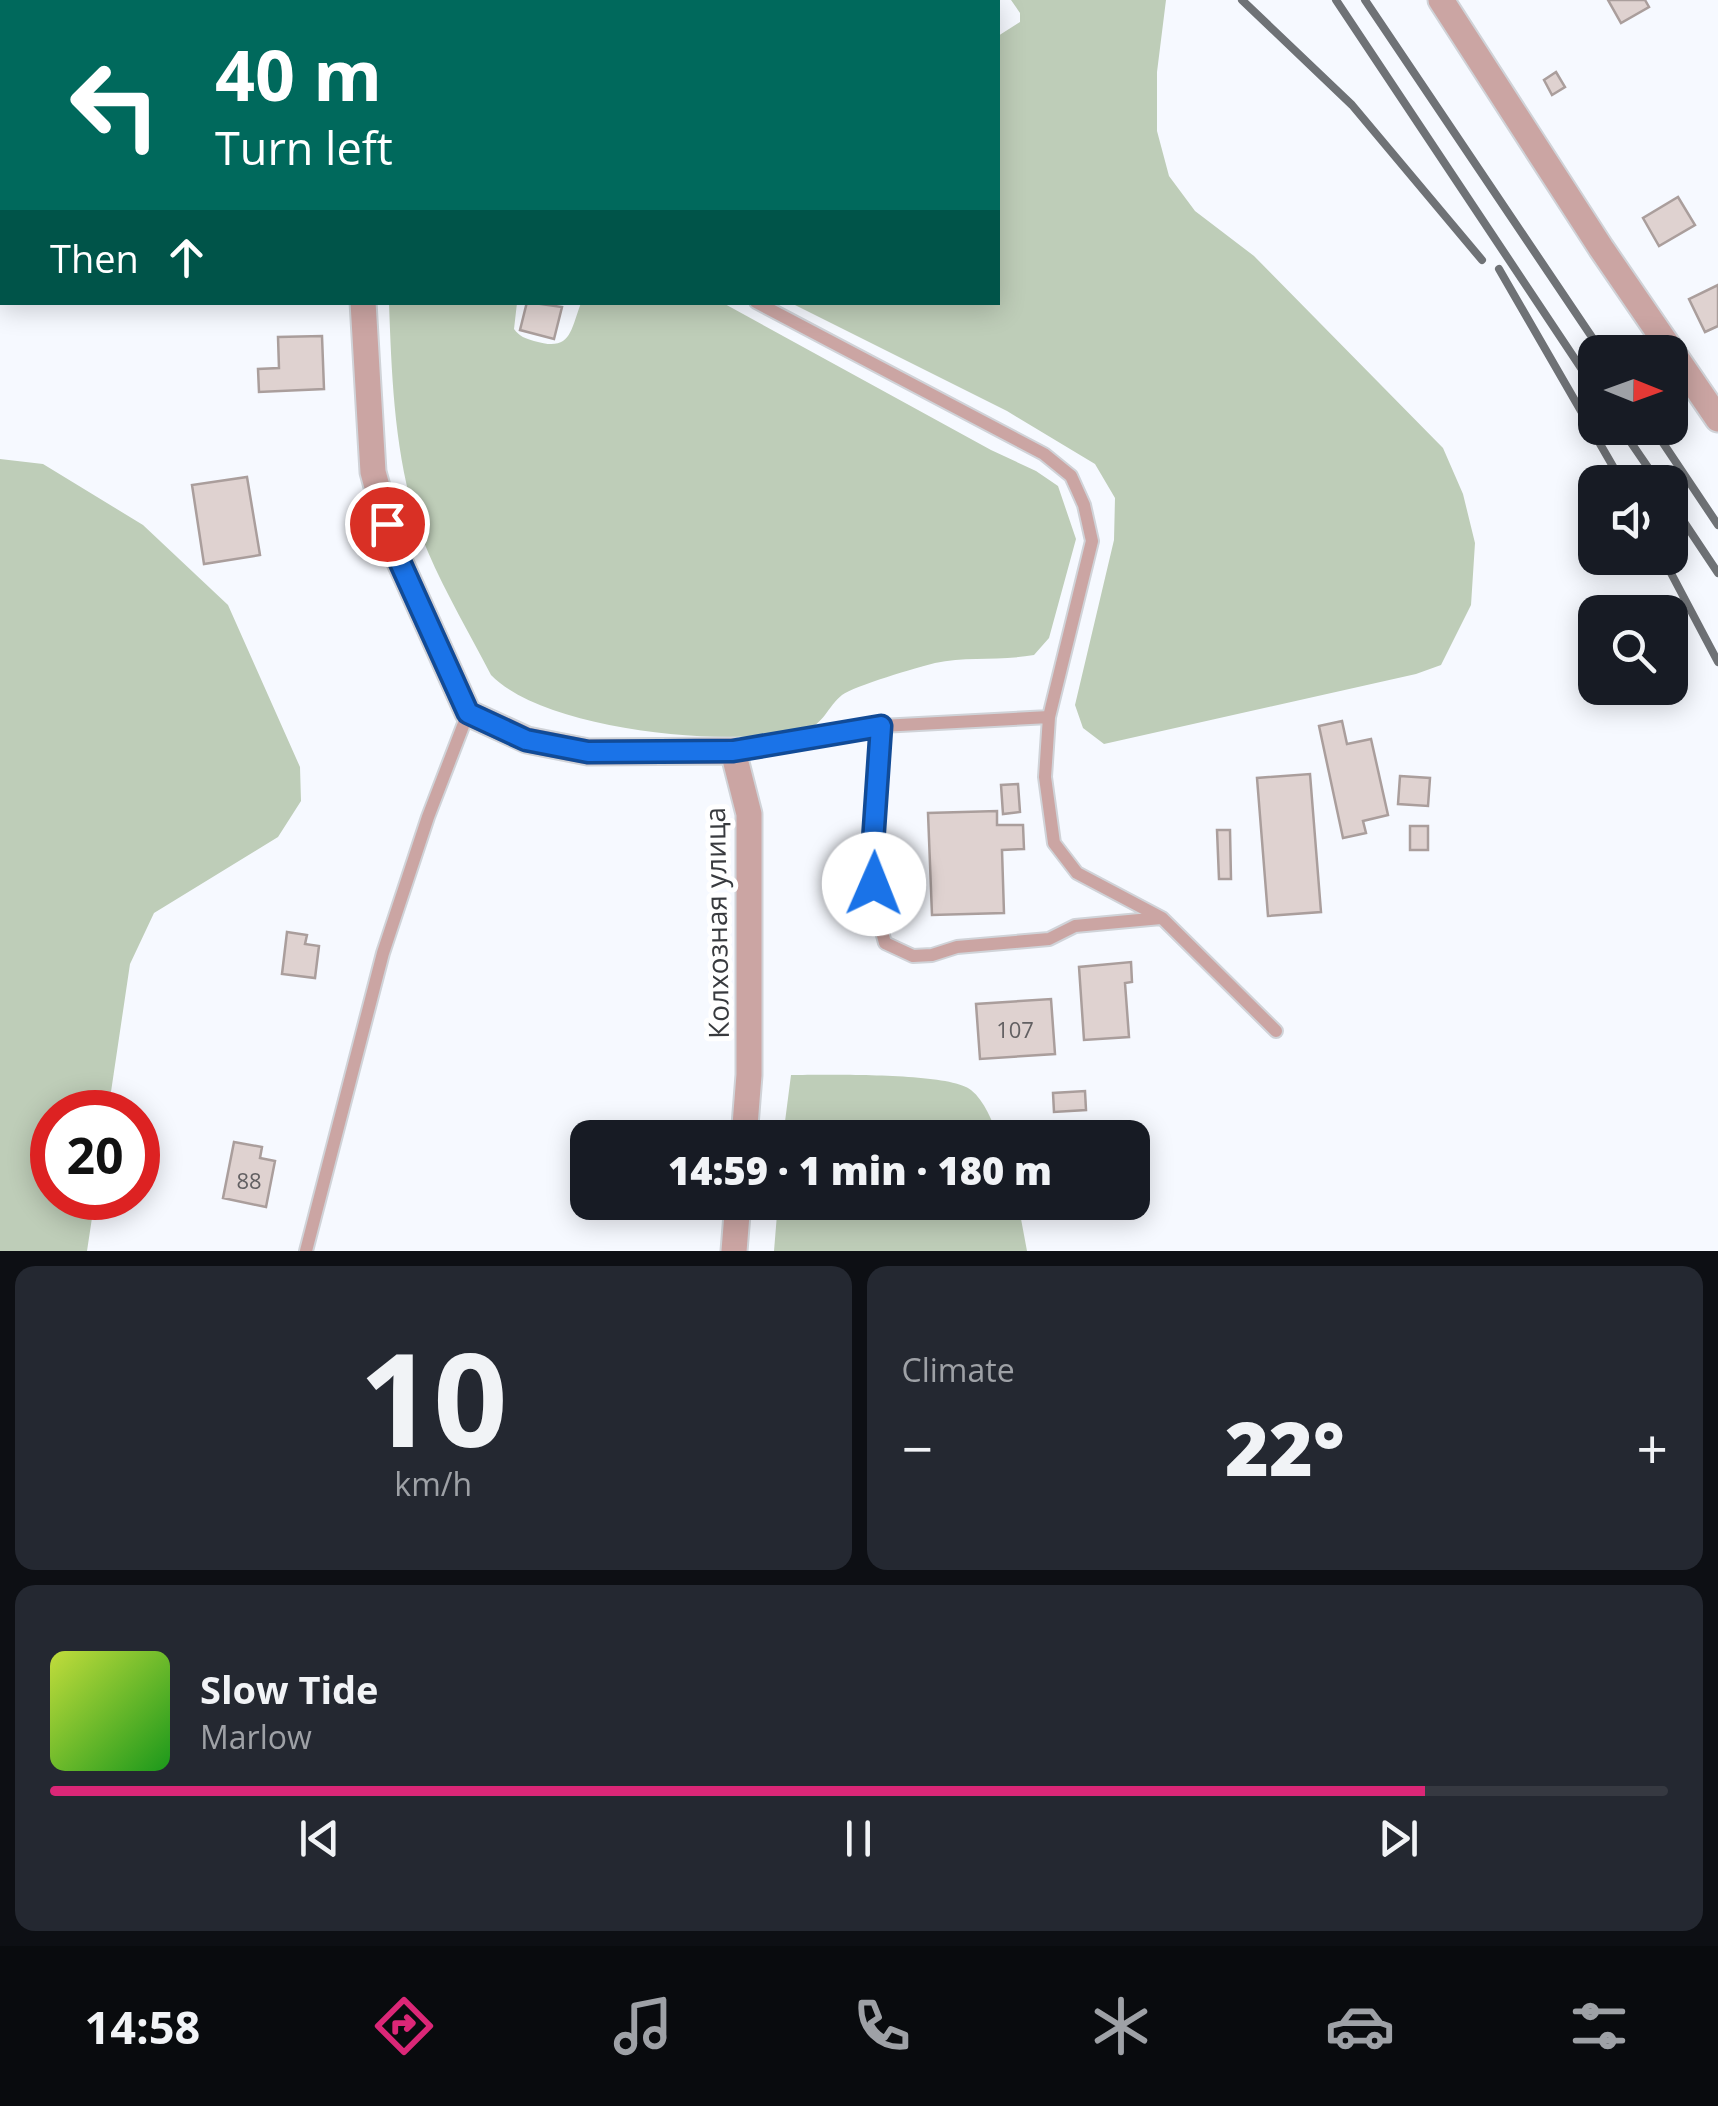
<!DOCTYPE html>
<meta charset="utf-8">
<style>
:root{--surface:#171b24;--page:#242831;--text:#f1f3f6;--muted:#9ea1a6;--line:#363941;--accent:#db2777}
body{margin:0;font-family:"Open Sans",sans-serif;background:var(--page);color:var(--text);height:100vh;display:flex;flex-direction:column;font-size:38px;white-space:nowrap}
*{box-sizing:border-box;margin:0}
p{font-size:32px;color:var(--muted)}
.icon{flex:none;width:55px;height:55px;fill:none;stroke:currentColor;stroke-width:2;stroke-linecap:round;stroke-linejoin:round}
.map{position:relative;height:1251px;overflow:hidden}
.sheet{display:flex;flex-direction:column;gap:15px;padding:15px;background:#0d0f14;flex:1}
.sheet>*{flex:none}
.banner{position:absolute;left:0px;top:0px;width:1000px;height:305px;box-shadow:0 5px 25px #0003;background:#00695c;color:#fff;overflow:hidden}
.needle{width:65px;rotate:91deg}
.controls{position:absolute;left:1578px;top:335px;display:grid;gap:20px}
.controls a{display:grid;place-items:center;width:110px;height:110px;border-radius:20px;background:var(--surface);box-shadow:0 5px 25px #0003;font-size:50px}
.speed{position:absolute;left:30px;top:1090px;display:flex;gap:20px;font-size:50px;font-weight:700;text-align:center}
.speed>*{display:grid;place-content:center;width:130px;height:130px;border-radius:50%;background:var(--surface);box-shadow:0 5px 25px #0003;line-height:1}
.speed .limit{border:15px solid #d22;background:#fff;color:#111}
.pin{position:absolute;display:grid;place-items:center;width:85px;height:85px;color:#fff;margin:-42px;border:5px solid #fff;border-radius:50%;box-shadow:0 2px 10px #0007}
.me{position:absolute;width:110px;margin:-55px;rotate:1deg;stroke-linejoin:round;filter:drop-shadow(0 0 8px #0008)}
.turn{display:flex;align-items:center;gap:35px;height:210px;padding:0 50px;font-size:45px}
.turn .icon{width:130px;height:130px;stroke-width:2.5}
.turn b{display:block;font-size:70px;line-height:85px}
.then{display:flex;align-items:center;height:95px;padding:0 50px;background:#0003;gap:20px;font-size:38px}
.big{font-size:75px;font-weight:800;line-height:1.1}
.sheet .tile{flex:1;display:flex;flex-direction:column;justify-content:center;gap:15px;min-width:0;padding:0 35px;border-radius:20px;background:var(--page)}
.sheet .dial{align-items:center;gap:0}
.dial b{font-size:130px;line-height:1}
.song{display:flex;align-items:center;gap:30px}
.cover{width:120px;height:120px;border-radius:15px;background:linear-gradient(135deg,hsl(70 70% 55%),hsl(120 70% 35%))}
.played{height:10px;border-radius:5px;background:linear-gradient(90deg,var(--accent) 85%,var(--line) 85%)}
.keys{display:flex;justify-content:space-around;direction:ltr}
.heat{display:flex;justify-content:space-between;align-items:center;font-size:55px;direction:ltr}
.sheet .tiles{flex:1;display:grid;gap:15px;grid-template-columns:1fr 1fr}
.tile:last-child{grid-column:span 2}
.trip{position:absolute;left:570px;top:1120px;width:580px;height:100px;border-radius:20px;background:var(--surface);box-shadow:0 5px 25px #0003;font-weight:800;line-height:100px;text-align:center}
.tab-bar{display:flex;height:160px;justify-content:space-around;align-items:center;background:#090b0e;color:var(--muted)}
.tab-bar .icon{width:70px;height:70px}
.tab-bar .current{color:var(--accent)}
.tab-bar b{font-size:45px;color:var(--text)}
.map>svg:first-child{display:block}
.green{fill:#becdb8}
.building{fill:#dfd2d0;stroke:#aa9e9c;stroke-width:2.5}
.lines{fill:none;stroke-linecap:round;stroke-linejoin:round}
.service-casing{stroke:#d0d3d8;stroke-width:16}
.minor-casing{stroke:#d0d3d8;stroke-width:29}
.service{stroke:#cba5a3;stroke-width:12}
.minor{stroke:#cba5a3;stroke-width:25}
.rail{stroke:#6f7276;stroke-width:8}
.route-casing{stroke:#114b97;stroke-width:25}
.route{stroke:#1a73e8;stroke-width:18}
.labels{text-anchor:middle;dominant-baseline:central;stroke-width:10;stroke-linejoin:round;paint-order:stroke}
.number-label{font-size:22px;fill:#626062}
.street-label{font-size:28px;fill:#383a3e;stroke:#fff}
</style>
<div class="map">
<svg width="1718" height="1251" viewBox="0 0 1718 1251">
<rect width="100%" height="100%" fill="#f6f9ff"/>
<path class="green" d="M 1011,0 L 1166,0 L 1157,72 L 1157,131 L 1169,176 L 1195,211 L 1254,256 L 1443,448 L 1463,494 L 1475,543 L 1471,605 L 1441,665 L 1416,674 L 1104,744 L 1083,728 L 1075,705 L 1114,540 L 1115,498 L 1095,464 L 1007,411 L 791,303 L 998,302 L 998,36 L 1020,22 L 1020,13 Z
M 389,303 L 517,303 L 514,329 C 520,337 525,338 534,341 C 571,352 570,332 581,303 L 723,303 L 991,450 L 1036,471 L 1058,486 L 1076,539 L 1049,638 L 1034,655 C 1001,661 967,656 935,663 C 918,667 854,686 842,695 C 828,706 823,726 804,730 C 729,748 546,731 491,675 C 470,634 446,594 428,552 C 395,475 392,385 389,303 Z
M 0,459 L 43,464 L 143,525 L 228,605 L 300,767 L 301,801 L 278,837 L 154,913 L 130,964 L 108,1112 L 52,1112 L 52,1198 L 95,1198 L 87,1251 L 0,1251 Z
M 791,1075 C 825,1075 949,1072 971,1090 C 985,1101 992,1122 999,1137 L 783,1137 Z
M 778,1202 L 1018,1203 L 1027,1251 L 774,1251 Z"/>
<path class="building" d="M 1608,0 L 1645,0 L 1649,7 L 1621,23 Z
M 1556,72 L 1565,87 L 1552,95 L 1544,80 Z
M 1678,197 L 1695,225 L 1659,246 L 1643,218 Z
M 1718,285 L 1718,326 L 1705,332 L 1689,299 Z
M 527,302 L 562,307 L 554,339 L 520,330 Z
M 322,336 L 324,389 L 259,392 L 258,369 L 279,368 L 278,337 Z
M 247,477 L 260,555 L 204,564 L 192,485 Z
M 1342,721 L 1347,744 L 1371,739 L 1388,815 L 1363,821 L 1366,833 L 1343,838 L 1319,726 Z
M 1310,774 L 1321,912 L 1268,916 L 1257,778 Z
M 1400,776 L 1430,778 L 1428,806 L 1398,804 Z
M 1018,784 L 1020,812 L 1003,814 L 1001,785 Z
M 997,811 L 997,825 L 1023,825 L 1024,849 L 1002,850 L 1004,913 L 932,915 L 928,813 Z
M 1410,826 L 1428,826 L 1428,850 L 1410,850 Z
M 1217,830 L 1230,830 L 1231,879 L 1219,879 Z
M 287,932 L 307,935 L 305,944 L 319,946 L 315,978 L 282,974 Z
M 1131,962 L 1132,982 L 1125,983 L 1129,1037 L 1084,1040 L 1079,967 Z
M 1051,999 L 1055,1054 L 980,1059 L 976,1004 Z
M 1085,1091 L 1086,1110 L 1054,1112 L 1053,1093 Z
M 234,1142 L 262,1147 L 260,1158 L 275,1161 L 266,1207 L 223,1198 Z"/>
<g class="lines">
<g class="service-casing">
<path id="service" d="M 491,2 L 491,0
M 756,302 L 1044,454 L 1071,476 L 1084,505 L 1092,541 L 1049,717 L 1045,777 L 1054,843 L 1077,873 L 1162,918 L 1276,1031
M 881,726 C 880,799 863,872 885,943 L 913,956 L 932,955 L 957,947 L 1049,939 L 1075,926 L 1161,918
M 733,751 L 881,726 L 1049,717
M 306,1251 L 383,953 L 428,817 L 468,713"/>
</g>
<g class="minor-casing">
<path id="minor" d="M 182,0 L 186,2
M 1441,0 L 1601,248 L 1718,419
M 363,302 L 373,472 L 394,549 L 468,713 L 527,740 L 588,752 L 733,751 L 749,814 L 749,1075 L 744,1138
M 734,1251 L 738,1202"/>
</g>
<use href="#service" class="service"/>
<use href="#minor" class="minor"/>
<path class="rail" d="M 1242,0 L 1352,105 L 1482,260
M 1336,0 L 1595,389
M 1365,0 L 1602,352
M 1499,269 L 1622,482
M 1621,428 L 1658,482
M 1653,428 L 1718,525
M 1670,501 L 1718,573
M 1663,558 L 1718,662"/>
</g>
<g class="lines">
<g class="route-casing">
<path id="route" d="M 387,524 L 394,549 L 468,713 L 526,740 L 588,752 L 733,751 L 881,726 L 872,857 L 874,884"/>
</g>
<use href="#route" class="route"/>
</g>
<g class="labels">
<g class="number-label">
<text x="1015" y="1029">107</text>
<text x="249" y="1180">88</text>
</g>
<g class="street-label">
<text transform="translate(716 923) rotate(-91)">Колхозная улица</text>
</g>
</g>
</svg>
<div class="controls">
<a><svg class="needle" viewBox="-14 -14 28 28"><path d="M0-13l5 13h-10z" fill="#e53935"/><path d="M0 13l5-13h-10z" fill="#9ea1a6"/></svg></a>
<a><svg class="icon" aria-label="sound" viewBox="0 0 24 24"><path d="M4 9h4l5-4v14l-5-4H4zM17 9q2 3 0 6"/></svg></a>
<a><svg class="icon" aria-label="search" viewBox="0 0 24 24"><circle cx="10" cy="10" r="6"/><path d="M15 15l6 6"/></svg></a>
</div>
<div class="speed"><div class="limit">20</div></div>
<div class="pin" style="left:387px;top:524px;background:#d93025"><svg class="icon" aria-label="arrive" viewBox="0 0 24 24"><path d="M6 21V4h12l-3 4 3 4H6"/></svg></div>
<svg class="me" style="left:874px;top:884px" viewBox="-20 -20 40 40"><circle r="19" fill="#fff"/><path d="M0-13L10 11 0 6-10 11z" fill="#1a73e8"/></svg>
<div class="trip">14:59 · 1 min · 180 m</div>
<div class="banner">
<div class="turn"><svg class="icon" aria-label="left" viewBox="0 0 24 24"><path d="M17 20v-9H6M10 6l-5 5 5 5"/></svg><div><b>40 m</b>Turn left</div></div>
<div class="then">Then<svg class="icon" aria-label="ahead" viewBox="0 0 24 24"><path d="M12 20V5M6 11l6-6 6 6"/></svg></div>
</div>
</div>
<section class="sheet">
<div class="tiles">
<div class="tile dial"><b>10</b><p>km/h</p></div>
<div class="tile"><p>Climate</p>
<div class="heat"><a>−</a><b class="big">22°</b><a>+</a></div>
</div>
<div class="tile">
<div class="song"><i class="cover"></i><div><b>Slow Tide</b><p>Marlow</p></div></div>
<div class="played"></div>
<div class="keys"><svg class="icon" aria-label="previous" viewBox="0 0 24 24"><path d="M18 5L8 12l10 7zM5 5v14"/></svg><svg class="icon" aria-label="pause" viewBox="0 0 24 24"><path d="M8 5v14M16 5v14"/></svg><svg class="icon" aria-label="next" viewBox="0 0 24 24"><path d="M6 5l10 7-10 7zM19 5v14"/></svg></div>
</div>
</div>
</section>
<nav class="tab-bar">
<b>14:58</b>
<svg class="icon current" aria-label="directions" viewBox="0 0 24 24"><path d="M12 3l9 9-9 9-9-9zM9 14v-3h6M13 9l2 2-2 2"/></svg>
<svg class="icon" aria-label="music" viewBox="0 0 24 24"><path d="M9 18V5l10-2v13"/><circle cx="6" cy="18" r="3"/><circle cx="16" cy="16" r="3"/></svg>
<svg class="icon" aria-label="phone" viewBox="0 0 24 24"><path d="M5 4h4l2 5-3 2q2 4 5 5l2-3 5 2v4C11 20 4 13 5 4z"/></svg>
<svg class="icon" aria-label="climate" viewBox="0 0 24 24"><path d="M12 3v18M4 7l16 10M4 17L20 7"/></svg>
<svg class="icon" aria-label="car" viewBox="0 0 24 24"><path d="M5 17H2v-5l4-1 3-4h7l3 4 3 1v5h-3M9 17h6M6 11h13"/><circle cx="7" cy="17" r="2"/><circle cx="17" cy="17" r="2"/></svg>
<svg class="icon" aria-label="filters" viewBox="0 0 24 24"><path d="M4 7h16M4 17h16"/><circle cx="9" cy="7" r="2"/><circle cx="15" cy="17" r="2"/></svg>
</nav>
